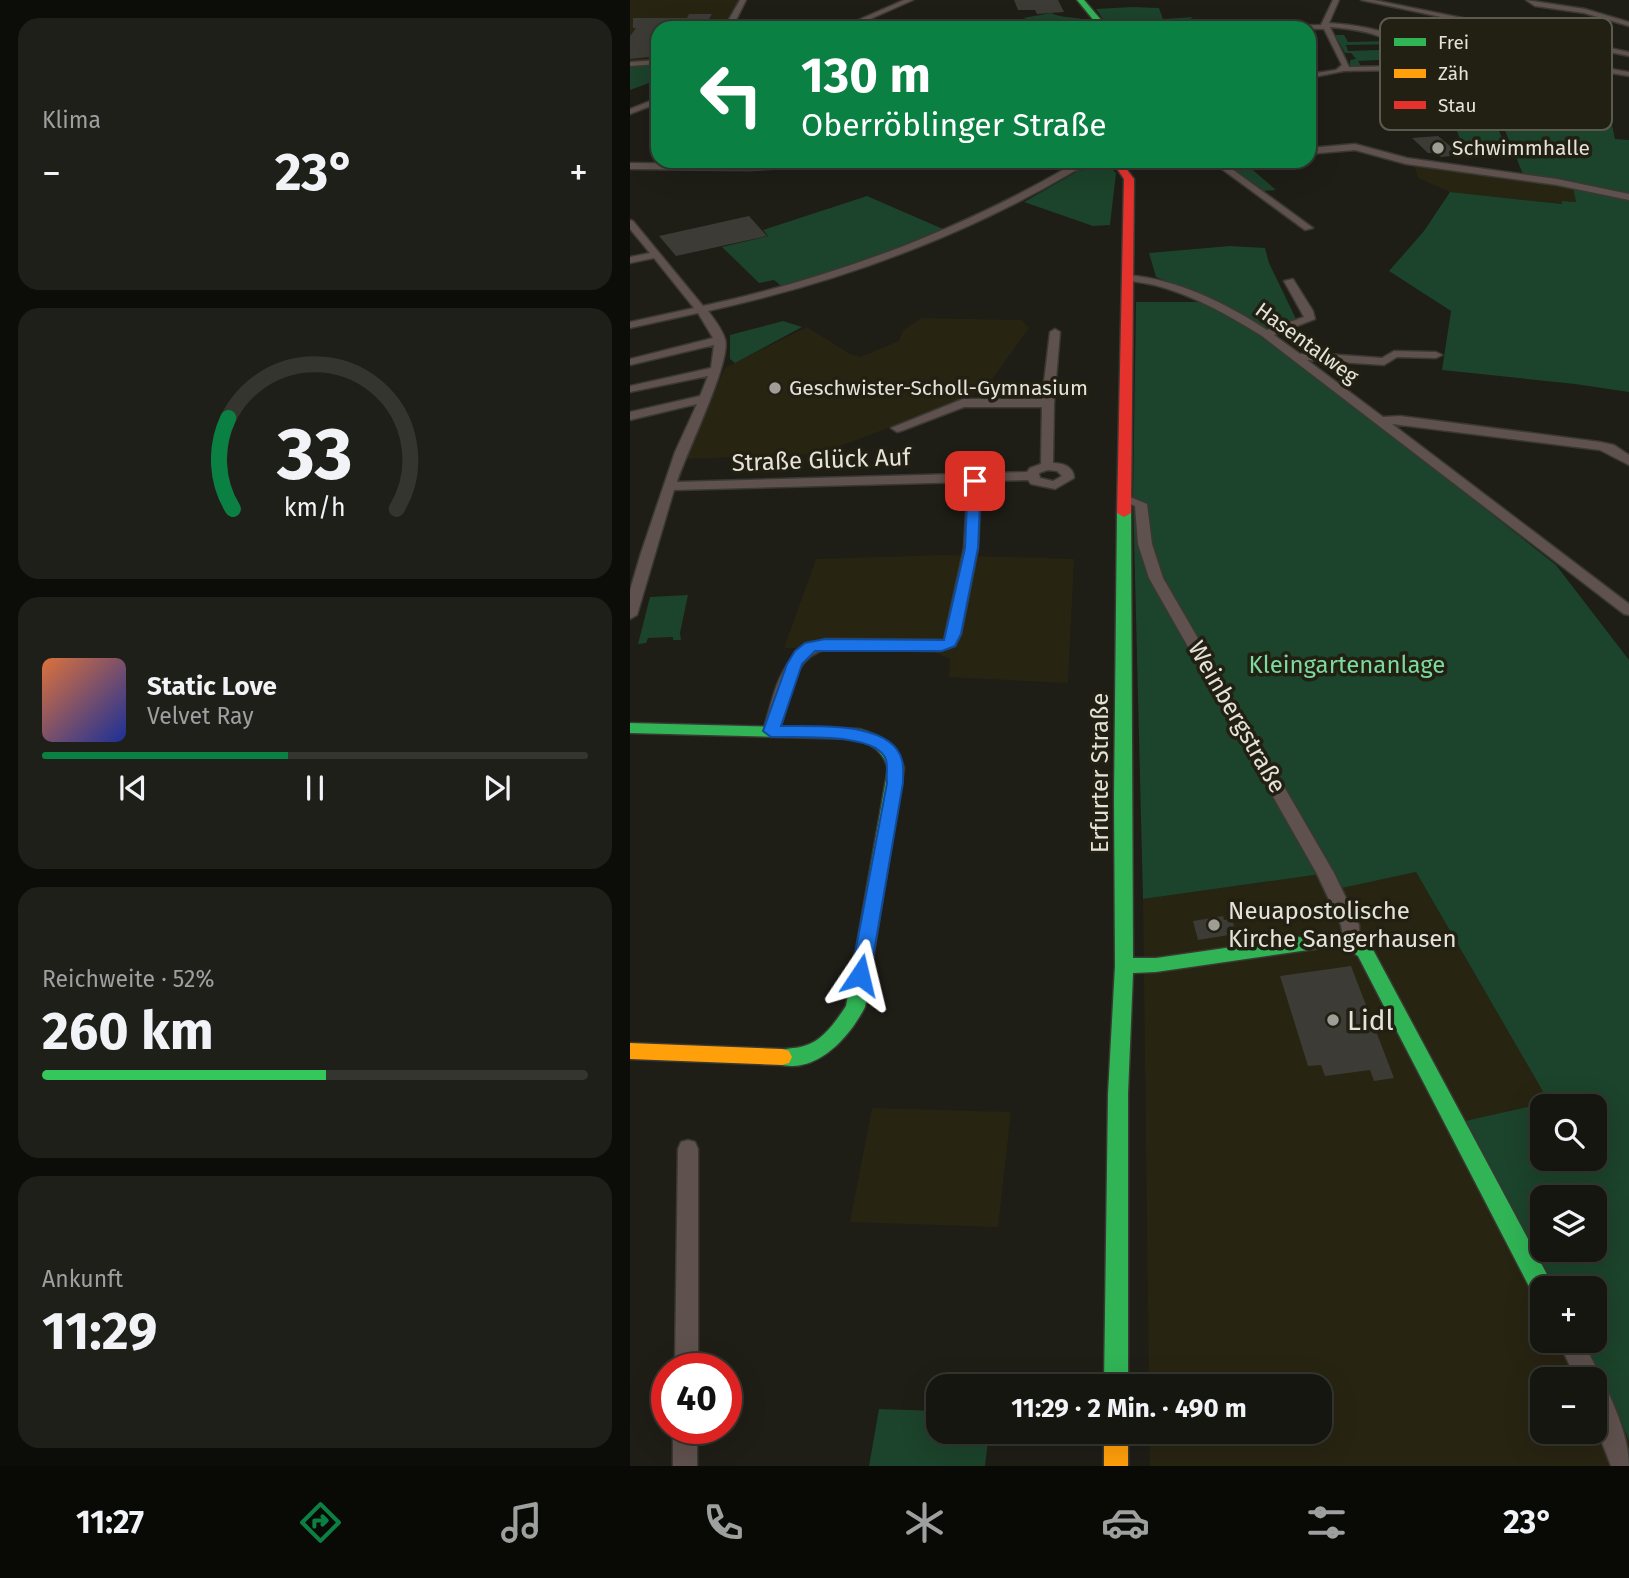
<!DOCTYPE html>
<html lang="de">
<meta charset="utf-8">
<style>
:root{--surface:#161610;--page:#1f1f19;--text:#f1f3f6;--muted:#9e9f9f;--line:#353530;--accent:#0b8043}
body{margin:0;font-family:"Fira Sans",sans-serif;background:var(--page);color:var(--text);height:100vh;display:flex;flex-direction:column;font-size:26px;white-space:nowrap}
*{box-sizing:border-box;margin:0}
p{font-size:23px;color:var(--muted)}
.icon{flex:none;width:38px;height:38px;fill:none;stroke:currentColor;stroke-width:2;stroke-linecap:round;stroke-linejoin:round}
.map{position:relative;flex:1;overflow:hidden}
.side{display:flex;flex-direction:column;gap:18px;padding:18px;background:#0c0c09;width:630px}
.side>*{flex:none}
.top-card{position:absolute;left:21px;top:21px;width:665px;height:147px;border-radius:21px;box-shadow:0 7px 28px #0002,0 0 0 2px var(--line);background:#0b8043;color:#fff;overflow:hidden}
.tools{position:absolute;left:900px;top:1094px;display:grid;gap:14px}
.tools a{display:grid;place-items:center;width:77px;height:77px;border-radius:14px;background:var(--surface);box-shadow:0 7px 28px #0002,0 0 0 2px var(--line);font-size:35px}
.speed{position:absolute;left:21px;top:1353px;display:flex;gap:14px;font-size:35px;font-weight:700;text-align:center}
.speed>*{display:grid;place-content:center;width:91px;height:91px;border-radius:50%;background:var(--surface);box-shadow:0 7px 28px #0002,0 0 0 2px var(--line);line-height:1}
.speed .limit{border:10px solid #d22;background:#fff;color:#111}
.pin{position:absolute;display:grid;place-items:center;width:60px;height:60px;color:#fff;margin:-30px;border-radius:14px;box-shadow:0 4px 10px #0006}
.me{position:absolute;width:77px;margin:-38px;rotate:10deg;stroke-linejoin:round;filter:drop-shadow(0 0 5px #0008)}
.turn{display:flex;align-items:center;gap:24px;height:147px;padding:0 35px;font-size:32px}
.turn .icon{width:91px;height:91px;stroke-width:2.5}
.turn b{display:block;font-size:49px;line-height:60px}
.big{font-size:52px;font-weight:700;line-height:1.1}
.side .widget{flex:1;display:flex;flex-direction:column;justify-content:center;gap:10px;min-width:0;padding:0 24px;border-radius:21px;background:var(--page)}
.side .dial{align-items:center;gap:0}
.dial svg{height:182px;overflow:visible;fill:none;stroke:var(--line);stroke-width:7;stroke-linecap:round;text-anchor:middle}
.dial text{fill:var(--text);stroke:none}
.song{display:flex;align-items:center;gap:21px}
.cover{width:84px;height:84px;border-radius:10px;background:linear-gradient(135deg,hsl(20 70% 55%),hsl(230 70% 35%))}
.played{height:7px;border-radius:4px;background:linear-gradient(90deg,var(--accent) 45%,var(--line) 45%)}
.keys{display:flex;justify-content:space-around;direction:ltr}
.heat{display:flex;justify-content:space-between;align-items:center;font-size:38px;direction:ltr}
.charge{height:10px;border-radius:5px;background:linear-gradient(90deg,#34c759 52%,var(--line) 0)}
.trip{position:absolute;left:296px;top:1374px;width:406px;height:70px;border-radius:21px;background:var(--surface);box-shadow:0 7px 28px #0002,0 0 0 2px var(--line);font-weight:700;line-height:70px;text-align:center}
.menu{display:flex;height:112px;justify-content:space-around;align-items:center;background:#090906;color:var(--muted)}
.menu .icon{width:49px;height:49px}
.menu .on{color:var(--accent)}
.menu b{font-size:32px;color:var(--text)}
main{display:flex;flex:1;min-height:0}
.map>svg:first-child{display:block}
.built{fill:#282412;fill-rule:evenodd}
.green{fill:#1c432b;fill-rule:evenodd}
.building{fill:#3c3b35}
.lines{fill:none;stroke-linecap:round;stroke-linejoin:round}
.street-casing{stroke:#393832;stroke-width:3}
.fast-casing{stroke:#393832;stroke-width:3}
.slow-casing{stroke:#393832;stroke-width:3}
.jam-casing{stroke:#393832;stroke-width:3}
.street{fill:#5f514d;fill-rule:evenodd}
.fast{fill:#30b455;fill-rule:evenodd}
.slow{fill:#ff9f0a;fill-rule:evenodd}
.jam{fill:#e5322d;fill-rule:evenodd}
.route{fill:#1a73e8;stroke:#114b97;stroke-width:2}
.poi-dot{fill:#9f9d95;stroke:#222012;stroke-width:2.5}
.labels{text-anchor:middle;dominant-baseline:central;stroke-width:7;stroke-linejoin:round;paint-order:stroke}
.far-poi-label{font-size:21px;fill:#e4e2d9;stroke:#222012;text-anchor:start}
.far-street-label{font-size:21px;fill:#e4e2d9;stroke:#222012}
.street-label{font-size:24px;fill:#e4e2d9;stroke:#222012}
.park-label{font-size:24px;fill:#7cda9f;stroke:#222012}
.poi-label{font-size:24px;fill:#e4e2d9;stroke:#222012;text-anchor:start}
.near-poi-label{font-size:28px;fill:#e4e2d9;stroke:#222012;text-anchor:start}
.key{fill:#222012;stroke:#5c5a4e;stroke-width:2}
.key-label{font-size:19px;fill:#e4e2d9}
</style>
<main>
<section class="side">
<div class="widget"><p>Klima</p>
<div class="heat"><a>−</a><b class="big">23°</b><a>+</a></div>
</div>
<div class="widget dial"><svg viewBox="0 0 100 80">
<path d="M14 69A42 42 0 1 1 86 69"/>
<path d="M14 69A42 42 0 0 1 12 29" stroke="#0b8043"/>
<text x="50" y="56" font-size="32" font-weight="700">33</text>
<text x="50" y="72" font-size="11">km/h</text>
</svg></div>
<div class="widget">
<div class="song"><i class="cover"></i><div><b>Static Love</b><p>Velvet Ray</p></div></div>
<div class="played"></div>
<div class="keys"><svg class="icon" aria-label="previous" viewBox="0 0 24 24"><path d="M18 5L8 12l10 7zM5 5v14"/></svg><svg class="icon" aria-label="pause" viewBox="0 0 24 24"><path d="M8 5v14M16 5v14"/></svg><svg class="icon" aria-label="next" viewBox="0 0 24 24"><path d="M6 5l10 7-10 7zM19 5v14"/></svg></div>
</div>
<div class="widget"><p>Reichweite · 52%</p><b class="big">260 km</b><div class="charge"></div></div>
<div class="widget"><p>Ankunft</p><b class="big">11:29</b></div>
</section>
<div class="map">
<svg width="999" height="1466" viewBox="0 0 999 1466">
<rect width="100%" height="100%" fill="#1e1d16"/>
<path class="built" d="M 0,0 L 110,0 L 94,28 L 28,28 L 28,61 L 0,63 Z
M 784,164 L 943,187 L 946,202 L 932,201 L 932,204 L 820,192 L 788,178 Z
M 292,318 L 392,320 L 399,328 L 363,378 L 341,397 L 189,454 L 53,459 L 95,368 L 177,327 L 220,354 L 230,357 L 269,341 L 273,330 Z
M 314,555 L 444,559 L 438,683 L 319,677 L 320,659 L 305,652 L 154,648 L 186,559 Z
M 705,872 L 712,888 L 786,872 L 919,1102 L 836,1121 L 912,1288 L 912,1340 L 950,1341 L 987,1410 L 999,1441 L 999,1466 L 520,1466 L 519,1432 L 690,1432 L 690,1386 L 519,1386 L 513,899 ZM 912,1379 L 964,1379 L 964,1432 L 912,1432 Z
M 242,1108 L 381,1112 L 368,1227 L 220,1222 Z"/>
<path class="green" d="M 502,7 L 529,8 L 533,19 L 563,17 L 557,21 L 488,24 L 488,28 L 481,28 L 482,25 L 475,22 L 466,9 Z
M 421,13 C 437,21 454,13 466,28 L 451,25 L 444,28 L 400,28 L 398,24 L 394,24 L 397,19 L 393,18 Z
M 705,35 L 714,35 L 718,42 L 759,41 L 772,44 L 716,45 L 718,51 L 779,49 L 785,58 L 728,61 L 731,66 L 789,64 L 720,67 L 720,60 L 726,59 L 721,53 L 715,53 Z
M 28,63 L 27,80 L 0,90 L 0,65 Z
M 921,107 L 979,111 L 985,139 L 999,140 L 999,392 L 945,384 L 812,370 L 821,311 L 759,271 L 794,231 L 820,192 L 932,204 L 932,201 L 946,202 L 943,187 L 895,179 L 866,109 L 920,112 Z
M 865,122 L 877,149 L 865,155 L 840,155 L 834,150 L 824,123 Z
M 592,161 L 626,161 L 616,164 L 646,190 L 631,191 Z
M 466,167 L 482,169 L 486,173 L 480,225 L 463,226 L 394,202 L 448,171 Z
M 237,196 L 313,229 L 222,265 L 158,285 L 150,285 L 144,280 L 129,283 L 92,247 L 138,236 L 133,230 Z
M 600,246 L 635,248 L 639,263 L 666,319 L 656,326 L 636,328 L 581,299 L 526,277 L 519,253 Z
M 506,302 L 569,302 L 609,321 L 702,388 L 926,565 L 999,660 L 999,1441 L 987,1410 L 950,1341 L 964,1340 L 964,1288 L 923,1288 L 835,1121 L 919,1102 L 786,872 L 712,888 L 705,872 L 513,899 L 503,495 ZM 912,1106 L 964,1106 L 964,1158 L 912,1158 ZM 912,1197 L 964,1197 L 964,1250 L 912,1250 Z
M 153,321 L 172,327 L 105,363 L 100,359 L 100,335 Z
M 58,595 L 50,633 L 51,640 L 43,640 L 43,637 L 18,638 L 16,643 L 8,644 L 20,597 Z
M 249,1409 L 308,1411 L 308,1432 L 359,1432 L 355,1466 L 239,1466 Z"/>
<path class="building" d="M 384,0 L 428,0 L 434,12 L 407,14 L 405,10 L 388,10 Z
M 59,14 L 82,14 L 74,28 L 28,28 L 28,56 L 0,59 L 0,36 L 6,28 L 3,28 L 3,18 L 57,18 Z
M 808,136 L 831,155 L 811,157 L 805,153 L 798,153 L 782,138 Z
M 119,216 L 137,236 L 46,256 L 29,236 Z
M 593,916 L 594,920 L 602,919 L 605,930 L 598,931 L 599,935 L 568,940 L 563,921 Z
M 721,966 L 764,1078 L 744,1081 L 740,1070 L 695,1076 L 691,1065 L 678,1066 L 650,976 Z"/>
<g class="lines">
<g class="street-casing">
<path id="street" d="M 110,0 L 116,0 L 102,28 L 94,28 Z
M 274,0 L 283,0 L 220,28 L 210,28 Z
M 703,0 L 709,0 L 699,23 C 728,25 786,32 794,66 L 774,70 L 714,71 L 679,78 L 679,74 L 706,70 L 712,65 L 694,29 L 555,28 L 559,26 L 691,25 ZM 700,27 C 734,30 764,35 786,63 L 774,66 L 719,67 Z
M 731,0 L 744,0 L 999,52 L 999,56 L 889,34 L 895,52 L 899,55 L 999,72 L 999,76 L 899,60 L 889,77 L 874,93 L 868,93 L 893,57 L 888,53 L 882,32 Z
M 896,0 L 955,9 L 999,22 L 999,26 L 954,13 L 905,6 Z
M 28,60 L 28,64 L 0,66 L 0,62 Z
M 28,98 L 28,103 L 0,114 L 0,109 Z
M 725,144 L 777,158 L 927,179 L 999,194 L 999,200 L 927,185 L 776,164 L 725,150 L 679,154 L 679,148 Z
M 177,161 L 227,161 L 223,164 L 119,170 L 0,169 L 0,163 L 119,164 Z
M 457,161 L 470,161 C 462,167 450,167 441,173 C 328,239 205,283 78,311 C 84,319 92,329 95,339 C 102,361 56,453 47,482 L 397,472 L 400,468 L 411,464 L 412,407 L 334,407 L 271,431 L 267,432 L 261,428 L 333,399 L 412,399 L 420,332 L 425,329 L 430,332 L 424,403 L 423,463 C 433,463 444,467 444,478 L 425,489 L 401,484 L 398,480 L 351,481 L 348,548 L 331,634 L 325,646 L 309,651 L 196,649 C 157,659 162,706 147,735 L 135,735 L 133,731 C 146,690 149,651 196,639 L 314,640 L 334,548 L 338,482 L 44,490 L 7,615 L 0,619 L 0,590 L 11,553 L 45,452 L 67,404 L 0,420 L 0,412 L 70,396 L 78,376 L 0,392 L 0,386 L 81,368 L 84,345 L 0,365 L 0,359 L 83,338 L 68,313 L 0,328 L 0,322 L 64,308 L 24,258 L 0,263 L 0,257 L 20,253 L 0,229 L 0,220 L 3,221 L 73,306 C 202,278 326,232 440,166 ZM 418,470 L 427,471 L 432,476 L 423,481 L 410,478 L 409,473 Z
M 581,161 L 591,161 L 683,228 L 675,230 Z
M 499,275 C 549,280 595,303 637,330 L 674,317 L 654,281 L 663,279 L 683,311 L 685,319 L 644,335 L 670,354 L 682,353 L 752,358 L 764,351 L 806,352 L 812,355 L 806,358 L 767,357 L 754,365 L 677,360 L 753,417 L 770,416 L 970,442 L 984,445 L 999,455 L 999,465 L 970,450 L 762,424 L 999,604 L 999,615 L 994,614 L 632,336 C 600,316 565,296 528,286 C 517,283 506,282 495,280 L 495,276 Z
M 495,495 L 517,504 L 522,544 L 533,578 L 704,873 L 729,925 L 730,942 L 727,947 L 721,949 L 715,947 L 711,925 L 687,874 L 519,578 L 508,544 L 505,506 L 489,499 Z
M 58,1140 L 65,1142 L 68,1149 L 68,1368 L 45,1368 L 48,1149 L 51,1142 Z
M 928,1340 L 952,1340 C 970,1376 999,1426 999,1466 L 981,1466 L 964,1422 L 964,1379 L 946,1379 Z
M 43,1428 L 67,1428 L 67,1466 L 43,1466 Z"/>
</g>
<g class="fast-casing">
<path id="fast" d="M 447,0 L 454,0 L 478,28 L 470,28 Z
M 494,509 L 501,513 L 503,958 L 526,958 L 706,932 L 727,937 L 741,946 L 920,1280 L 923,1288 L 912,1288 L 912,1299 L 904,1296 L 728,956 L 716,948 L 706,946 L 526,972 L 503,973 L 498,1094 L 498,1386 L 474,1386 L 478,1094 L 485,966 L 484,798 L 487,513 Z
M 0,723 L 229,729 C 251,735 267,745 274,768 L 235,1007 C 219,1038 185,1077 145,1063 L 142,1057 L 145,1051 C 155,1048 164,1049 174,1046 C 193,1041 206,1021 216,1006 L 258,768 C 253,752 243,745 228,739 L 0,733 Z"/>
</g>
<g class="slow-casing">
<path id="slow" d="M 0,1043 L 152,1049 L 159,1051 L 162,1057 L 159,1063 L 152,1065 L 0,1059 Z
M 474,1432 L 498,1432 L 498,1466 L 474,1466 Z"/>
</g>
<g class="jam-casing">
<path id="jam" d="M 485,162 L 491,162 L 504,179 L 501,513 L 494,517 L 487,513 L 494,179 L 484,164 Z"/>
</g>
<use href="#street" class="street"/>
<use href="#fast" class="fast"/>
<use href="#slow" class="slow"/>
<use href="#jam" class="jam"/>
</g>
<path class="route" d="M 345,477 L 351,481 L 348,548 L 331,634 L 325,646 L 312,651 L 185,651 L 172,664 L 151,726 C 183,727 262,720 272,760 C 274,767 273,776 273,783 L 240,975 L 237,980 L 230,983 L 224,980 L 221,975 L 257,783 C 256,776 258,767 256,760 C 248,732 166,738 141,737 L 133,731 L 157,664 L 165,651 L 175,643 L 195,639 L 314,640 L 335,548 L 338,481 Z"/>
<g class="poi-dot">
<circle cx="808" cy="148" r="7"/>
<circle cx="145" cy="388" r="7"/>
<circle cx="584" cy="925" r="7"/>
<circle cx="703" cy="1020" r="7"/>
</g>
<g class="labels">
<g class="far-poi-label">
<text x="822" y="148">Schwimmhalle</text>
<text x="159" y="388">Geschwister-Scholl-Gymnasium</text>
</g>
<g class="far-street-label">
<text transform="translate(677 343) rotate(36)">Hasentalweg</text>
</g>
<g class="street-label">
<text transform="translate(191 460) rotate(-2)">Straße Glück Auf</text>
<text transform="translate(607 717) rotate(60)">Weinbergstraße</text>
<text transform="translate(470 773) rotate(-90)">Erfurter Straße</text>
</g>
<g class="park-label">
<text x="717" y="665">Kleingartenanlage</text>
</g>
<g class="poi-label">
<text x="598" y="911">Neuapostolische<tspan x="598" dy="28">Kirche Sangerhausen</tspan></text>
</g>
<g class="near-poi-label">
<text x="717" y="1020">Lidl</text>
</g>
</g>
<rect x="750" y="18" width="232" height="112" rx="10" class="key"/>
<rect x="764" y="38" width="32" height="8" fill="#30b455"/>
<rect x="764" y="69" width="32" height="9" fill="#ff9f0a"/>
<rect x="764" y="101" width="32" height="8" fill="#e5322d"/>
<g class="key-label">
<text x="808" y="49">Frei</text>
<text x="808" y="80">Zäh</text>
<text x="808" y="112">Stau</text>
</g>
</svg>
<div class="tools">
<a><svg class="icon" aria-label="search" viewBox="0 0 24 24"><circle cx="10" cy="10" r="6"/><path d="M15 15l6 6"/></svg></a>
<a><svg class="icon" aria-label="layers" viewBox="0 0 24 24"><path d="M12 4l9 5-9 5-9-5zM3 14l9 5 9-5"/></svg></a>
<a>+</a>
<a>−</a>
</div>
<div class="speed"><div class="limit">40</div></div>
<div class="pin" style="left:345px;top:481px;background:#d93025"><svg class="icon" aria-label="arrive" viewBox="0 0 24 24"><path d="M6 21V4h12l-3 4 3 4H6"/></svg></div>
<svg class="me" style="left:230px;top:975px" viewBox="-20 -20 40 40"><path d="M0-17L14 15 0 8-14 15z" fill="#1a73e8" stroke="#fff" stroke-width="4"/></svg>
<div class="trip">11:29 · 2 Min. · 490 m</div>
<div class="top-card">
<div class="turn"><svg class="icon" aria-label="left" viewBox="0 0 24 24"><path d="M17 20v-9H6M10 6l-5 5 5 5"/></svg><div><b>130 m</b>Oberröblinger Straße</div></div>
</div>
</div>
</main>
<nav class="menu">
<b>11:27</b>
<svg class="icon on" aria-label="directions" viewBox="0 0 24 24"><path d="M12 3l9 9-9 9-9-9zM9 14v-3h6M13 9l2 2-2 2"/></svg>
<svg class="icon" aria-label="music" viewBox="0 0 24 24"><path d="M9 18V5l10-2v13"/><circle cx="6" cy="18" r="3"/><circle cx="16" cy="16" r="3"/></svg>
<svg class="icon" aria-label="phone" viewBox="0 0 24 24"><path d="M5 4h4l2 5-3 2q2 4 5 5l2-3 5 2v4C11 20 4 13 5 4z"/></svg>
<svg class="icon" aria-label="climate" viewBox="0 0 24 24"><path d="M12 3v18M4 7l16 10M4 17L20 7"/></svg>
<svg class="icon" aria-label="car" viewBox="0 0 24 24"><path d="M5 17H2v-5l4-1 3-4h7l3 4 3 1v5h-3M9 17h6M6 11h13"/><circle cx="7" cy="17" r="2"/><circle cx="17" cy="17" r="2"/></svg>
<svg class="icon" aria-label="filters" viewBox="0 0 24 24"><path d="M4 7h16M4 17h16"/><circle cx="9" cy="7" r="2"/><circle cx="15" cy="17" r="2"/></svg>
<b>23°</b>
</nav>
